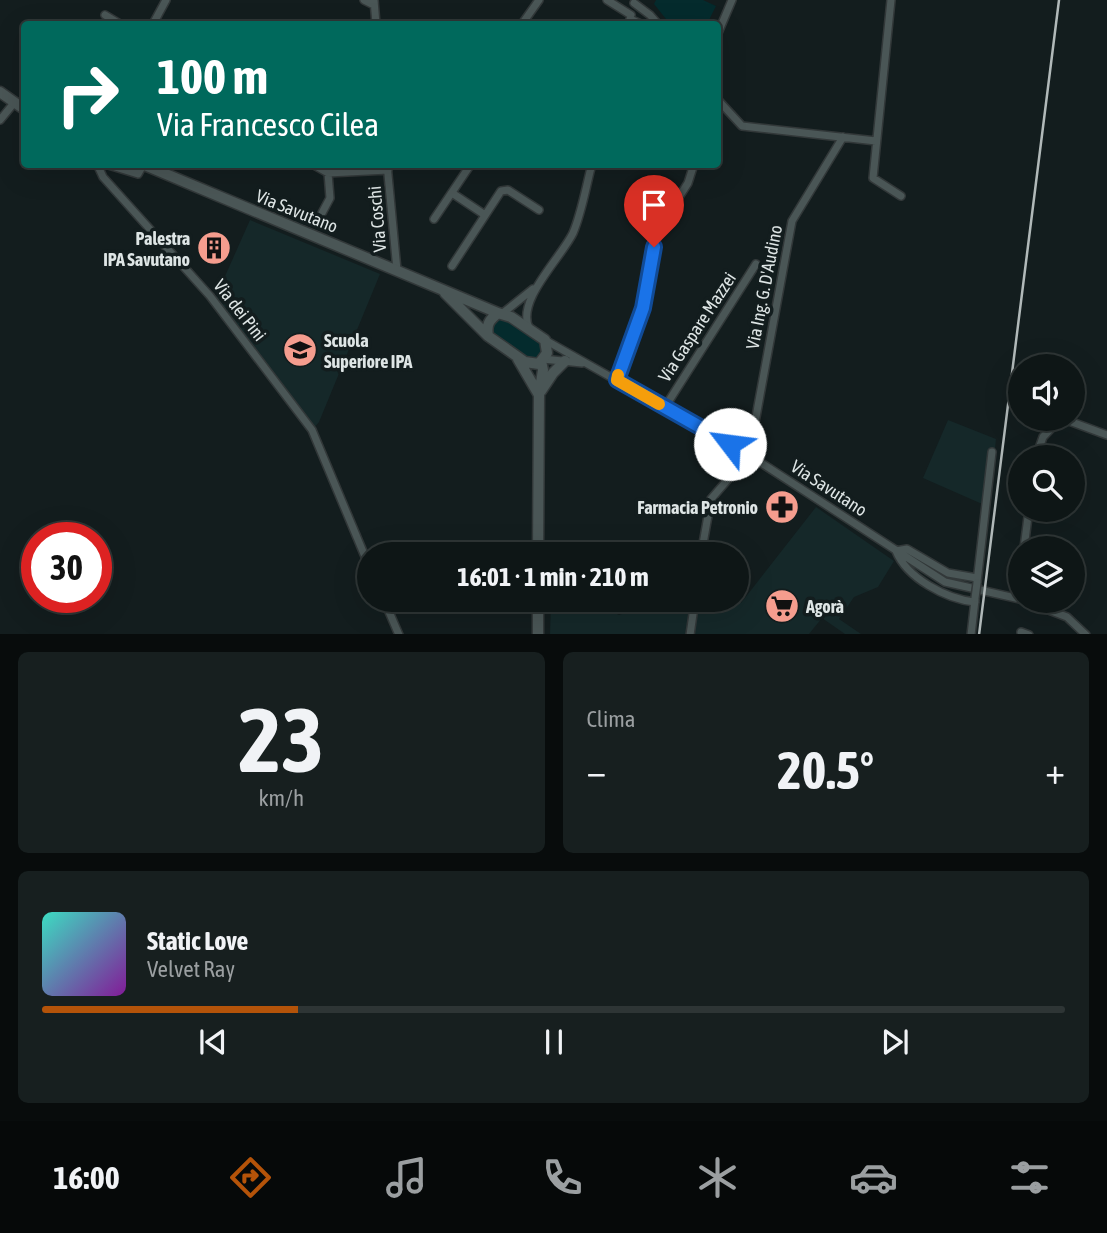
<!DOCTYPE html>
<html lang="it">
<meta charset="utf-8">
<style>
:root{--surface:#0e1616;--page:#171f1f;--text:#f1f3f6;--muted:#9b9fa1;--line:#2e3535;--accent:#b45309}
body{margin:0;font-family:"Asap Condensed",sans-serif;background:var(--page);color:var(--text);height:100vh;display:flex;flex-direction:column;font-size:26px;white-space:nowrap}
*{box-sizing:border-box;margin:0}
p{font-size:23px;color:var(--muted)}
.icon{flex:none;width:38px;height:38px;fill:none;stroke:currentColor;stroke-width:2;stroke-linecap:round;stroke-linejoin:round}
.map{position:relative;height:634px;overflow:hidden}
.sheet{display:flex;flex-direction:column;gap:18px;padding:18px;background:#080c0c;flex:1}
.sheet>*{flex:none}
.guide{position:absolute;left:21px;top:21px;width:700px;height:147px;border-radius:7px;box-shadow:0 7px 28px #0002,0 0 0 2px var(--line);background:#00695c;color:#fff;overflow:hidden}
.controls{position:absolute;left:1008px;top:354px;display:grid;gap:14px}
.controls a{display:grid;place-items:center;width:77px;height:77px;border-radius:50%;background:var(--surface);box-shadow:0 7px 28px #0002,0 0 0 2px var(--line);font-size:35px}
.speed{position:absolute;left:21px;top:522px;display:flex;gap:14px;font-size:35px;font-weight:700;text-align:center}
.speed>*{display:grid;place-content:center;width:91px;height:91px;border-radius:50%;background:var(--surface);box-shadow:0 7px 28px #0002,0 0 0 2px var(--line);line-height:1}
.speed .limit{border:10px solid #d22;background:#fff;color:#111}
.pin{position:absolute;display:grid;place-items:center;width:60px;height:60px;color:#fff;margin:-72px -30px;border-radius:50% 50% 50% 0;rotate:-45deg;box-shadow:0 0 7px #0007}
.pin .icon{rotate:45deg}
.me{position:absolute;width:77px;margin:-38px;rotate:300deg;stroke-linejoin:round;filter:drop-shadow(0 0 5px #0008)}
.turn{display:flex;align-items:center;gap:24px;height:147px;padding:0 21px;font-size:32px}
.turn .icon{width:91px;height:91px;stroke-width:2.5}
.turn b{display:block;font-size:49px;line-height:60px}
.big{font-size:52px;font-weight:700;line-height:1.1}
.sheet .tile{flex:1;display:flex;flex-direction:column;justify-content:center;gap:10px;min-width:0;padding:0 24px;border-radius:10px;background:var(--page)}
.sheet .dial{align-items:center;gap:0}
.dial b{font-size:91px;line-height:1}
.song{display:flex;align-items:center;gap:21px}
.cover{width:84px;height:84px;border-radius:10px;background:linear-gradient(135deg,hsl(170 70% 55%),hsl(290 70% 35%))}
.played{height:7px;border-radius:4px;background:linear-gradient(90deg,var(--accent) 25%,var(--line) 25%)}
.keys{display:flex;justify-content:space-around;direction:ltr}
.heat{display:flex;justify-content:space-between;align-items:center;font-size:38px;direction:ltr}
.sheet .tiles{flex:1;display:grid;gap:18px;grid-template-columns:1fr 1fr}
.tile:last-child{grid-column:span 2}
.trip{position:absolute;left:357px;top:542px;width:392px;height:70px;border-radius:35px;background:var(--surface);box-shadow:0 7px 28px #0002,0 0 0 2px var(--line);font-weight:700;line-height:70px;text-align:center}
.dock{display:flex;height:112px;justify-content:space-around;align-items:center;background:#060909;color:var(--muted)}
.dock .icon{width:49px;height:49px}
.dock .active{color:var(--accent)}
.dock b{font-size:32px;color:var(--text)}
.map>svg:first-child{display:block}
.built{fill:#152829}
.green{fill:#042b2d}
.lines{fill:none;stroke-linecap:round;stroke-linejoin:round}
.minor-casing{stroke:#323839;stroke-width:10}
.tertiary-casing{stroke:#323839;stroke-width:13}
.minor{stroke:#4a5656;stroke-width:7}
.tertiary{stroke:#4a5656;stroke-width:10}
.rail{stroke:#b1b9b9;stroke-width:2.5}
.minor-bridge-casing{stroke:#323839;stroke-width:10;stroke-linecap:butt}
.minor-bridge{stroke:#4a5656;stroke-width:7}
.route-casing{stroke:#114b97;stroke-width:18}
.route{stroke:#1a73e8;stroke-width:12}
.slow{stroke:#f59e0b;stroke-width:12}
.labels{text-anchor:middle;dominant-baseline:central;stroke-width:7;stroke-linejoin:round;paint-order:stroke}
.street-label{font-size:18px;fill:#dee5e5;stroke:#131d1e}
.poi-label{font-size:18px;font-weight:bold;fill:#dee5e5;stroke:#131d1e;text-anchor:end}
</style>
<div class="map">
<svg width="1107" height="635" viewBox="0 0 1107 635">
<rect width="100%" height="100%" fill="#131d1e"/>
<path class="built" d="M 250,220 L 380,274 L 319,422 L 312,430 L 214,301 Z
M 948,420 L 996,439 L 989,507 L 923,478 Z
M 816,507 L 894,561 L 878,587 L 854,597 L 839,619 L 861,634 L 845,634 L 822,618 L 809,634 L 550,635 L 551,604 L 570,600 L 589,600 L 619,615 L 659,600 L 737,600 L 741,603 Z"/>
<path class="green" d="M 656,0 L 703,0 L 716,6 L 707,24 L 670,24 L 654,4 Z
M 499,318 L 504,319 C 518,327 539,335 543,352 L 539,358 L 530,360 L 495,337 L 491,326 L 494,321 Z"/>
<g class="lines">
<g class="minor-casing">
<path id="minor" d="M 364,0 L 374,5
M 374,0 L 376,24
M 607,0 L 631,15
M 891,0 L 873,178 L 901,196
M 634,3 L 650,15 L 658,24
M 105,15 L 120,24
M 630,19 L 641,24
M 153,24 L 166,0
M 522,24 L 539,0
M 718,33 L 732,0
M 718,100 L 742,126 L 876,141
M 0,120 L 14,103
M 97,164 L 103,177 L 210,296 L 312,430 L 369,566
M 105,164 L 138,174 L 143,165
M 312,164 L 328,173 L 388,170
M 387,164 L 397,270
M 452,193 L 485,215
M 322,213 L 330,198 L 328,173
M 434,219 L 471,164
M 452,266 L 501,191 L 508,190 L 539,210
M 503,313 L 533,289
M 529,328 C 516,300 561,258 573,233 C 582,212 586,186 592,164
M 545,340 L 749,455 L 945,582 L 1020,599
M 543,359 L 582,363
M 616,380 L 643,308 L 654,247 L 661,225 L 688,183 L 694,164
M 665,407 L 756,264
M 1036,457 L 1043,437 L 1061,418 L 1107,435
M 1024,548 L 1029,509
M 701,555 L 711,499 L 749,455 L 792,221 L 843,137
M 977,582 L 992,452
M 384,600 L 399,635
M 1023,600 L 1067,617 L 1086,635
M 975,602 C 946,599 907,578 896,551 L 907,549 L 948,573 L 977,578
M 1021,632 L 1029,635
M 690,635 L 695,600
M 971,635 L 975,600"/>
</g>
<g class="tertiary-casing">
<path id="tertiary" d="M 0,92 L 24,109
M 142,164 L 498,313
M 445,293 L 488,336
M 498,313 L 511,317 L 545,340 L 547,353 L 539,364 L 525,362 L 488,336 C 486,325 489,320 498,313 Z
M 518,359 L 539,395
M 541,391 L 553,373 L 565,361
M 538,555 L 539,395 L 543,370 L 541,361
M 538,635 L 538,600"/>
</g>
<use href="#minor" class="minor"/>
<use href="#tertiary" class="tertiary"/>
<path class="rail" d="M 979,635 L 1059,0"/>
<g class="minor-bridge-casing">
<path id="minor-bridge" d="M 975,598 L 977,583"/>
</g>
<use href="#minor-bridge" class="minor-bridge"/>
</g>
<g class="lines">
<g class="route-casing">
<path id="route" d="M 654,247 L 643,308 L 617,380 L 730,444"/>
</g>
<use href="#route" class="route"/>
<path class="slow" d="M 618,375 L 617,380 L 659,404"/>
</g>
<defs>
<g id="building-disc" transform="scale(1.75)"><circle r="9.5" fill="#f59d8e" stroke="#131d1e"/><path d="M-4-6H4V6H1V3H-1V6H-4ZM-2.5-4.3h1.7v1.8h-1.7ZM.8-4.3h1.7v1.8H.8ZM-2.5-1h1.7V.8h-1.7ZM.8-1h1.7V.8H.8Z" fill="#111"/></g>
<g id="school-disc" transform="scale(1.75)"><circle r="9.5" fill="#f59d8e" stroke="#131d1e"/><path d="M0-5L7-2L0 1L-7-2ZM-4 1L0 2.5L4 1V4Q0 6-4 4Z" fill="#111"/></g>
<g id="pharmacy-disc" transform="scale(1.75)"><circle r="9.5" fill="#f59d8e" stroke="#131d1e"/><path d="M-2-6h4v4h4v4h-4v4h-4v-4h-4v-4h4Z" fill="#111"/></g>
<g id="supermarket-disc" transform="scale(1.75)"><circle r="9.5" fill="#f59d8e" stroke="#131d1e"/><path d="M-6-5.5h2.5l.6 2H6L4.5 2H-2.5L-4.4-4H-6ZM-1.5 3.2a1.3 1.3 0 1 0 .1 0ZM3 3.2a1.3 1.3 0 1 0 .1 0Z" fill="#111"/></g>
</defs>
<g fill-rule="evenodd">
<use href="#building-disc" x="214" y="248"/>
<use href="#school-disc" x="300" y="350"/>
<use href="#pharmacy-disc" x="782" y="507"/>
<use href="#supermarket-disc" x="782" y="606"/>
</g>
<g class="labels">
<g class="street-label">
<text transform="translate(297 211) rotate(22)">Via Savutano</text>
<text transform="translate(377 219) rotate(-95)">Via Coschi</text>
<text transform="translate(764 287) rotate(-79)">Via Ing. G. D'Audino</text>
<text transform="translate(240 310) rotate(52)">Via dei Pini</text>
<text transform="translate(697 327) rotate(-57)">Via Gaspare Mazzei</text>
<text transform="translate(829 488) rotate(33)">Via Savutano</text>
</g>
<g class="poi-label">
<text x="190" y="238">Palestra<tspan x="190" dy="21">IPA Savutano</tspan></text>
<text x="324" y="340" text-anchor="start">Scuola<tspan x="324" dy="21">Superiore IPA</tspan></text>
<text x="758" y="507">Farmacia Petronio</text>
<text x="806" y="606" text-anchor="start">Agorà</text>
</g>
</g>
</svg>
<div class="controls">
<a><svg class="icon" aria-label="sound" viewBox="0 0 24 24"><path d="M4 9h4l5-4v14l-5-4H4zM17 9q2 3 0 6"/></svg></a>
<a><svg class="icon" aria-label="search" viewBox="0 0 24 24"><circle cx="10" cy="10" r="6"/><path d="M15 15l6 6"/></svg></a>
<a><svg class="icon" aria-label="layers" viewBox="0 0 24 24"><path d="M12 4l9 5-9 5-9-5zM3 14l9 5 9-5"/></svg></a>
</div>
<div class="speed"><div class="limit">30</div></div>
<div class="pin" style="left:654px;top:247px;background:#d93025"><svg class="icon" aria-label="arrive" viewBox="0 0 24 24"><path d="M6 21V4h12l-3 4 3 4H6"/></svg></div>
<svg class="me" style="left:730px;top:444px" viewBox="-20 -20 40 40"><circle r="19" fill="#fff"/><path d="M0-13L10 11 0 6-10 11z" fill="#1a73e8"/></svg>
<div class="trip">16:01 · 1 min · 210 m</div>
<div class="guide">
<div class="turn"><svg class="icon" aria-label="right" viewBox="0 0 24 24"><path d="M7 20v-9h11M14 6l5 5-5 5"/></svg><div><b>100 m</b>Via Francesco Cilea</div></div>
</div>
</div>
<section class="sheet">
<div class="tiles">
<div class="tile dial"><b>23</b><p>km/h</p></div>
<div class="tile"><p>Clima</p>
<div class="heat"><a>−</a><b class="big">20.5°</b><a>+</a></div>
</div>
<div class="tile">
<div class="song"><i class="cover"></i><div><b>Static Love</b><p>Velvet Ray</p></div></div>
<div class="played"></div>
<div class="keys"><svg class="icon" aria-label="previous" viewBox="0 0 24 24"><path d="M18 5L8 12l10 7zM5 5v14"/></svg><svg class="icon" aria-label="pause" viewBox="0 0 24 24"><path d="M8 5v14M16 5v14"/></svg><svg class="icon" aria-label="next" viewBox="0 0 24 24"><path d="M6 5l10 7-10 7zM19 5v14"/></svg></div>
</div>
</div>
</section>
<nav class="dock">
<b>16:00</b>
<svg class="icon active" aria-label="directions" viewBox="0 0 24 24"><path d="M12 3l9 9-9 9-9-9zM9 14v-3h6M13 9l2 2-2 2"/></svg>
<svg class="icon" aria-label="music" viewBox="0 0 24 24"><path d="M9 18V5l10-2v13"/><circle cx="6" cy="18" r="3"/><circle cx="16" cy="16" r="3"/></svg>
<svg class="icon" aria-label="phone" viewBox="0 0 24 24"><path d="M5 4h4l2 5-3 2q2 4 5 5l2-3 5 2v4C11 20 4 13 5 4z"/></svg>
<svg class="icon" aria-label="climate" viewBox="0 0 24 24"><path d="M12 3v18M4 7l16 10M4 17L20 7"/></svg>
<svg class="icon" aria-label="car" viewBox="0 0 24 24"><path d="M5 17H2v-5l4-1 3-4h7l3 4 3 1v5h-3M9 17h6M6 11h13"/><circle cx="7" cy="17" r="2"/><circle cx="17" cy="17" r="2"/></svg>
<svg class="icon" aria-label="filters" viewBox="0 0 24 24"><path d="M4 7h16M4 17h16"/><circle cx="9" cy="7" r="2"/><circle cx="15" cy="17" r="2"/></svg>
</nav>
